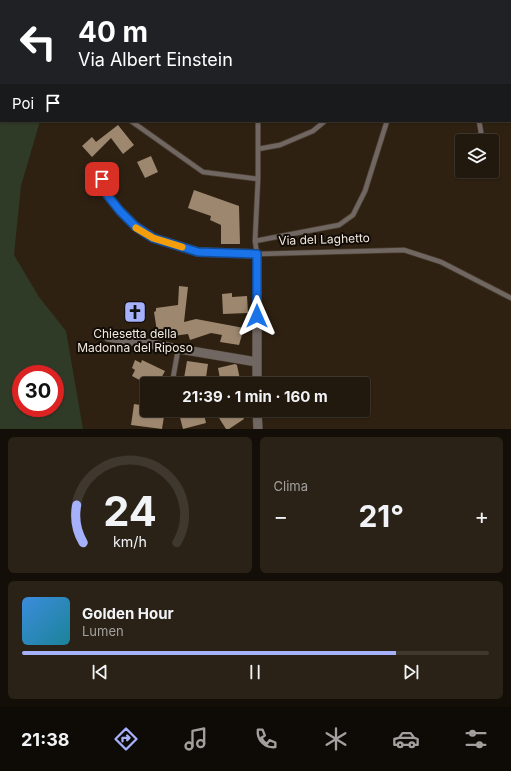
<!DOCTYPE html>
<html lang="it">
<meta charset="utf-8">
<style>
:root{--surface:#22190e;--page:#2a2217;--text:#f1f3f6;--muted:#a2a09e;--line:#3f382e;--accent:#a6b1fc}
body{margin:0;font-family:Inter,sans-serif;background:var(--page);color:var(--text);height:100vh;display:flex;flex-direction:column;font-size:15px;white-space:nowrap}
*{box-sizing:border-box;margin:0}
p{font-size:13px;color:var(--muted)}
.icon{flex:none;width:22px;height:22px;fill:none;stroke:currentColor;stroke-width:2;stroke-linecap:round;stroke-linejoin:round}
.map{position:relative;height:429px;overflow:hidden}
.sheet{display:flex;flex-direction:column;gap:8px;padding:8px;background:#130e08;flex:1}
.sheet>*{flex:none}
.hud{position:absolute;left:0px;top:0px;width:511px;height:122px;box-shadow:0 1px 3px #0004,0 0 0 1px var(--line);background:#202124;color:#fff;overflow:hidden}
.controls{position:absolute;left:455px;top:134px;display:grid;gap:8px}
.controls a{display:grid;place-items:center;width:44px;height:44px;border-radius:4px;background:var(--surface);box-shadow:0 1px 3px #0004,0 0 0 1px var(--line);font-size:20px}
.speed{position:absolute;left:12px;top:365px;display:flex;gap:8px;font-size:20px;font-weight:700;text-align:center}
.speed>*{display:grid;place-content:center;width:52px;height:52px;border-radius:50%;background:var(--surface);box-shadow:0 1px 3px #0004,0 0 0 1px var(--line);line-height:1}
.speed .limit{border:6px solid #d22;background:#fff;color:#111}
.pin{position:absolute;display:grid;place-items:center;width:34px;height:34px;color:#fff;margin:-17px;border-radius:8px;box-shadow:0 2px 6px #0006}
.me{position:absolute;width:44px;margin:-22px;rotate:0deg;stroke-linejoin:round;filter:drop-shadow(0 0 3px #0008)}
.turn{display:flex;align-items:center;gap:14px;height:84px;padding:0 12px;font-size:18px}
.turn .icon{width:52px;height:52px;stroke-width:2.5}
.turn b{display:block;font-size:28px;line-height:34px}
.then{display:flex;align-items:center;height:38px;padding:0 12px;background:#0003;gap:8px;font-size:15px}
.big{font-size:30px;font-weight:700;line-height:1.1}
.sheet .widget{flex:1;display:flex;flex-direction:column;justify-content:center;gap:6px;min-width:0;padding:0 14px;border-radius:6px;background:var(--page)}
.sheet .dial{align-items:center;gap:0}
.dial svg{height:104px;overflow:visible;fill:none;stroke:var(--line);stroke-width:7;stroke-linecap:round;text-anchor:middle}
.dial text{fill:var(--text);stroke:none}
.song{display:flex;align-items:center;gap:12px}
.cover{width:48px;height:48px;border-radius:6px;background:linear-gradient(135deg,hsl(210 70% 55%),hsl(190 70% 35%))}
.played{height:4px;border-radius:2px;background:linear-gradient(90deg,var(--accent) 80%,var(--line) 80%)}
.keys{display:flex;justify-content:space-around;direction:ltr}
.heat{display:flex;justify-content:space-between;align-items:center;font-size:22px;direction:ltr}
.sheet .tiles{flex:1;display:grid;gap:8px;grid-template-columns:1fr 1fr}
.widget:last-child{grid-column:span 2}
.trip{position:absolute;left:140px;top:377px;width:230px;height:40px;border-radius:4px;background:var(--surface);box-shadow:0 1px 3px #0004,0 0 0 1px var(--line);font-weight:700;line-height:40px;text-align:center}
.menu{display:flex;height:64px;justify-content:space-around;align-items:center;background:#0e0a06;color:var(--muted)}
.menu .icon{width:28px;height:28px}
.menu .current{color:var(--accent)}
.menu b{font-size:18px;color:var(--text)}
.map>svg:first-child{display:block}
.green{fill:#2f3a27;fill-rule:evenodd}
.building{fill:#9d876f}
.lines{fill:none;stroke-linecap:round;stroke-linejoin:round}
.service-casing{stroke:#4a3d2f;stroke-width:6}
.minor-casing{stroke:#4a3d2f;stroke-width:10}
.service{stroke:#716762;stroke-width:4.5}
.minor{stroke:#716762;stroke-width:9}
.route-casing{stroke:#114b97;stroke-width:10}
.route{stroke:#1a73e8;stroke-width:7}
.slow{stroke:#f59e0b;stroke-width:7}
.labels{text-anchor:middle;dominant-baseline:central;stroke-width:4;stroke-linejoin:round;paint-order:stroke}
.street-label{font-size:12px;fill:#f3eae0;stroke:#120c06}
.poi-label{font-size:12px;fill:#f3eae0;stroke:#120c06}
</style>
<div class="map">
<svg width="511" height="429" viewBox="0 0 511 429">
<rect width="100%" height="100%" fill="#2e2112"/>
<path class="green" d="M 0,0 L 101,0 L 1,1 L 1,121 L 40,121 L 21,186 L 14,255 L 39,297 L 66,331 L 83,429 L 0,429 ZM 21,374 L 55,374 L 55,408 L 21,408 Z
M 162,0 L 352,0 L 162,1 Z"/>
<path class="building" d="M 118,125 L 134,145 L 123,154 L 111,138 L 92,157 L 82,146 L 92,137 L 96,142 Z
M 151,156 L 158,172 L 145,178 L 137,162 Z
M 194,190 L 239,206 L 240,244 L 221,244 L 221,225 L 210,220 L 211,216 L 188,208 Z
M 179,286 L 188,287 L 184,322 L 196,319 L 244,328 L 239,345 L 220,342 L 222,335 L 211,333 L 190,340 L 188,334 L 158,338 L 154,312 L 156,311 L 156,308 L 178,305 Z
M 232,293 L 232,297 L 247,296 L 248,313 L 223,314 L 222,294 Z
M 132,302 L 140,303 L 137,321 L 129,320 Z
M 135,360 L 141,363 L 142,360 L 165,371 L 158,384 L 147,384 L 132,376 L 135,370 L 132,368 Z
M 187,361 L 208,364 L 205,384 L 197,384 L 196,382 L 196,384 L 183,384 Z
M 235,364 L 237,365 L 241,384 L 221,384 L 218,368 Z
M 134,404 L 147,406 L 147,410 L 165,410 L 162,429 L 131,425 Z
M 178,410 L 203,410 L 206,423 L 183,429 Z
M 214,410 L 238,410 L 244,419 L 229,429 L 226,429 Z"/>
<g class="lines">
<g class="service-casing">
<path id="service" d="M 155,0 L 155,1
M 502,0 L 502,1
M 116,1 L 117,0
M 359,1 L 359,0
M 378,1 L 378,0
M 397,1 L 397,0
M 420,1 L 420,0
M 510,73 L 511,73
M 131,121 L 203,172 L 258,179
M 258,122 L 258,179 L 255,241 L 257,254 L 404,250 L 441,262 L 511,298
M 478,141 L 481,132 L 479,121
M 258,149 L 280,145 L 313,131 L 325,121
M 468,176 L 469,171
M 255,241 L 339,225 L 353,215 L 365,191 L 387,121
M 172,384 L 178,350"/>
</g>
<g class="minor-casing">
<path id="minor" d="M 102,179 L 103,187 L 108,196 L 120,211 L 135,226 L 153,238 L 198,252 L 257,254 L 257,384
M 108,337 L 257,362
M 257,410 L 258,429"/>
</g>
<use href="#service" class="service"/>
<use href="#minor" class="minor"/>
</g>
<g class="lines">
<g class="route-casing">
<path id="route" d="M 102,179 L 104,187 L 108,196 L 120,211 L 135,226 L 153,238 L 198,252 L 257,254 L 257,316"/>
</g>
<use href="#route" class="route"/>
<path class="slow" d="M 136,228 L 153,238 L 182,247"/>
</g>
<defs>
<g id="church-square" transform="scale(1.15)"><rect x="-9" y="-9" width="18" height="18" rx="4" fill="#a6b1fc" stroke="#120c06"/><path d="M-1.2-6h2.4v3.5h3.3v2.4h-3.3V6h-2.4V-.1h-3.3v-2.4h3.3Z" fill="#111"/></g>
</defs>
<g fill-rule="evenodd">
<use href="#church-square" x="135" y="312"/>
</g>
<g class="labels">
<g class="street-label">
<text transform="translate(324 239) rotate(-2)">Via del Laghetto</text>
</g>
<g class="poi-label">
<text x="135" y="333">Chiesetta della<tspan x="135" dy="14">Madonna del Riposo</tspan></text>
</g>
</g>
</svg>
<div class="controls">
<a><svg class="icon" aria-label="layers" viewBox="0 0 24 24"><path d="M12 4l9 5-9 5-9-5zM3 14l9 5 9-5"/></svg></a>
</div>
<div class="speed"><div class="limit">30</div></div>
<div class="pin" style="left:102px;top:179px;background:#d93025"><svg class="icon" aria-label="arrive" viewBox="0 0 24 24"><path d="M6 21V4h12l-3 4 3 4H6"/></svg></div>
<svg class="me" style="left:257px;top:316px" viewBox="-20 -20 40 40"><path d="M0-17L14 15 0 8-14 15z" fill="#1a73e8" stroke="#fff" stroke-width="4"/></svg>
<div class="trip">21:39 · 1 min · 160 m</div>
<div class="hud">
<div class="turn"><svg class="icon" aria-label="left" viewBox="0 0 24 24"><path d="M17 20v-9H6M10 6l-5 5 5 5"/></svg><div><b>40 m</b>Via Albert Einstein</div></div>
<div class="then">Poi<svg class="icon" aria-label="arrive" viewBox="0 0 24 24"><path d="M6 21V4h12l-3 4 3 4H6"/></svg></div>
</div>
</div>
<section class="sheet">
<div class="tiles">
<div class="widget dial"><svg viewBox="0 0 100 80">
<path d="M14 69A42 42 0 1 1 86 69"/>
<path d="M14 69A42 42 0 0 1 9 40" stroke="#a6b1fc"/>
<text x="50" y="56" font-size="32" font-weight="700">24</text>
<text x="50" y="72" font-size="11">km/h</text>
</svg></div>
<div class="widget"><p>Clima</p>
<div class="heat"><a>−</a><b class="big">21°</b><a>+</a></div>
</div>
<div class="widget">
<div class="song"><i class="cover"></i><div><b>Golden Hour</b><p>Lumen</p></div></div>
<div class="played"></div>
<div class="keys"><svg class="icon" aria-label="previous" viewBox="0 0 24 24"><path d="M18 5L8 12l10 7zM5 5v14"/></svg><svg class="icon" aria-label="pause" viewBox="0 0 24 24"><path d="M8 5v14M16 5v14"/></svg><svg class="icon" aria-label="next" viewBox="0 0 24 24"><path d="M6 5l10 7-10 7zM19 5v14"/></svg></div>
</div>
</div>
</section>
<nav class="menu">
<b>21:38</b>
<svg class="icon current" aria-label="directions" viewBox="0 0 24 24"><path d="M12 3l9 9-9 9-9-9zM9 14v-3h6M13 9l2 2-2 2"/></svg>
<svg class="icon" aria-label="music" viewBox="0 0 24 24"><path d="M9 18V5l10-2v13"/><circle cx="6" cy="18" r="3"/><circle cx="16" cy="16" r="3"/></svg>
<svg class="icon" aria-label="phone" viewBox="0 0 24 24"><path d="M5 4h4l2 5-3 2q2 4 5 5l2-3 5 2v4C11 20 4 13 5 4z"/></svg>
<svg class="icon" aria-label="climate" viewBox="0 0 24 24"><path d="M12 3v18M4 7l16 10M4 17L20 7"/></svg>
<svg class="icon" aria-label="car" viewBox="0 0 24 24"><path d="M5 17H2v-5l4-1 3-4h7l3 4 3 1v5h-3M9 17h6M6 11h13"/><circle cx="7" cy="17" r="2"/><circle cx="17" cy="17" r="2"/></svg>
<svg class="icon" aria-label="filters" viewBox="0 0 24 24"><path d="M4 7h16M4 17h16"/><circle cx="9" cy="7" r="2"/><circle cx="15" cy="17" r="2"/></svg>
</nav>
